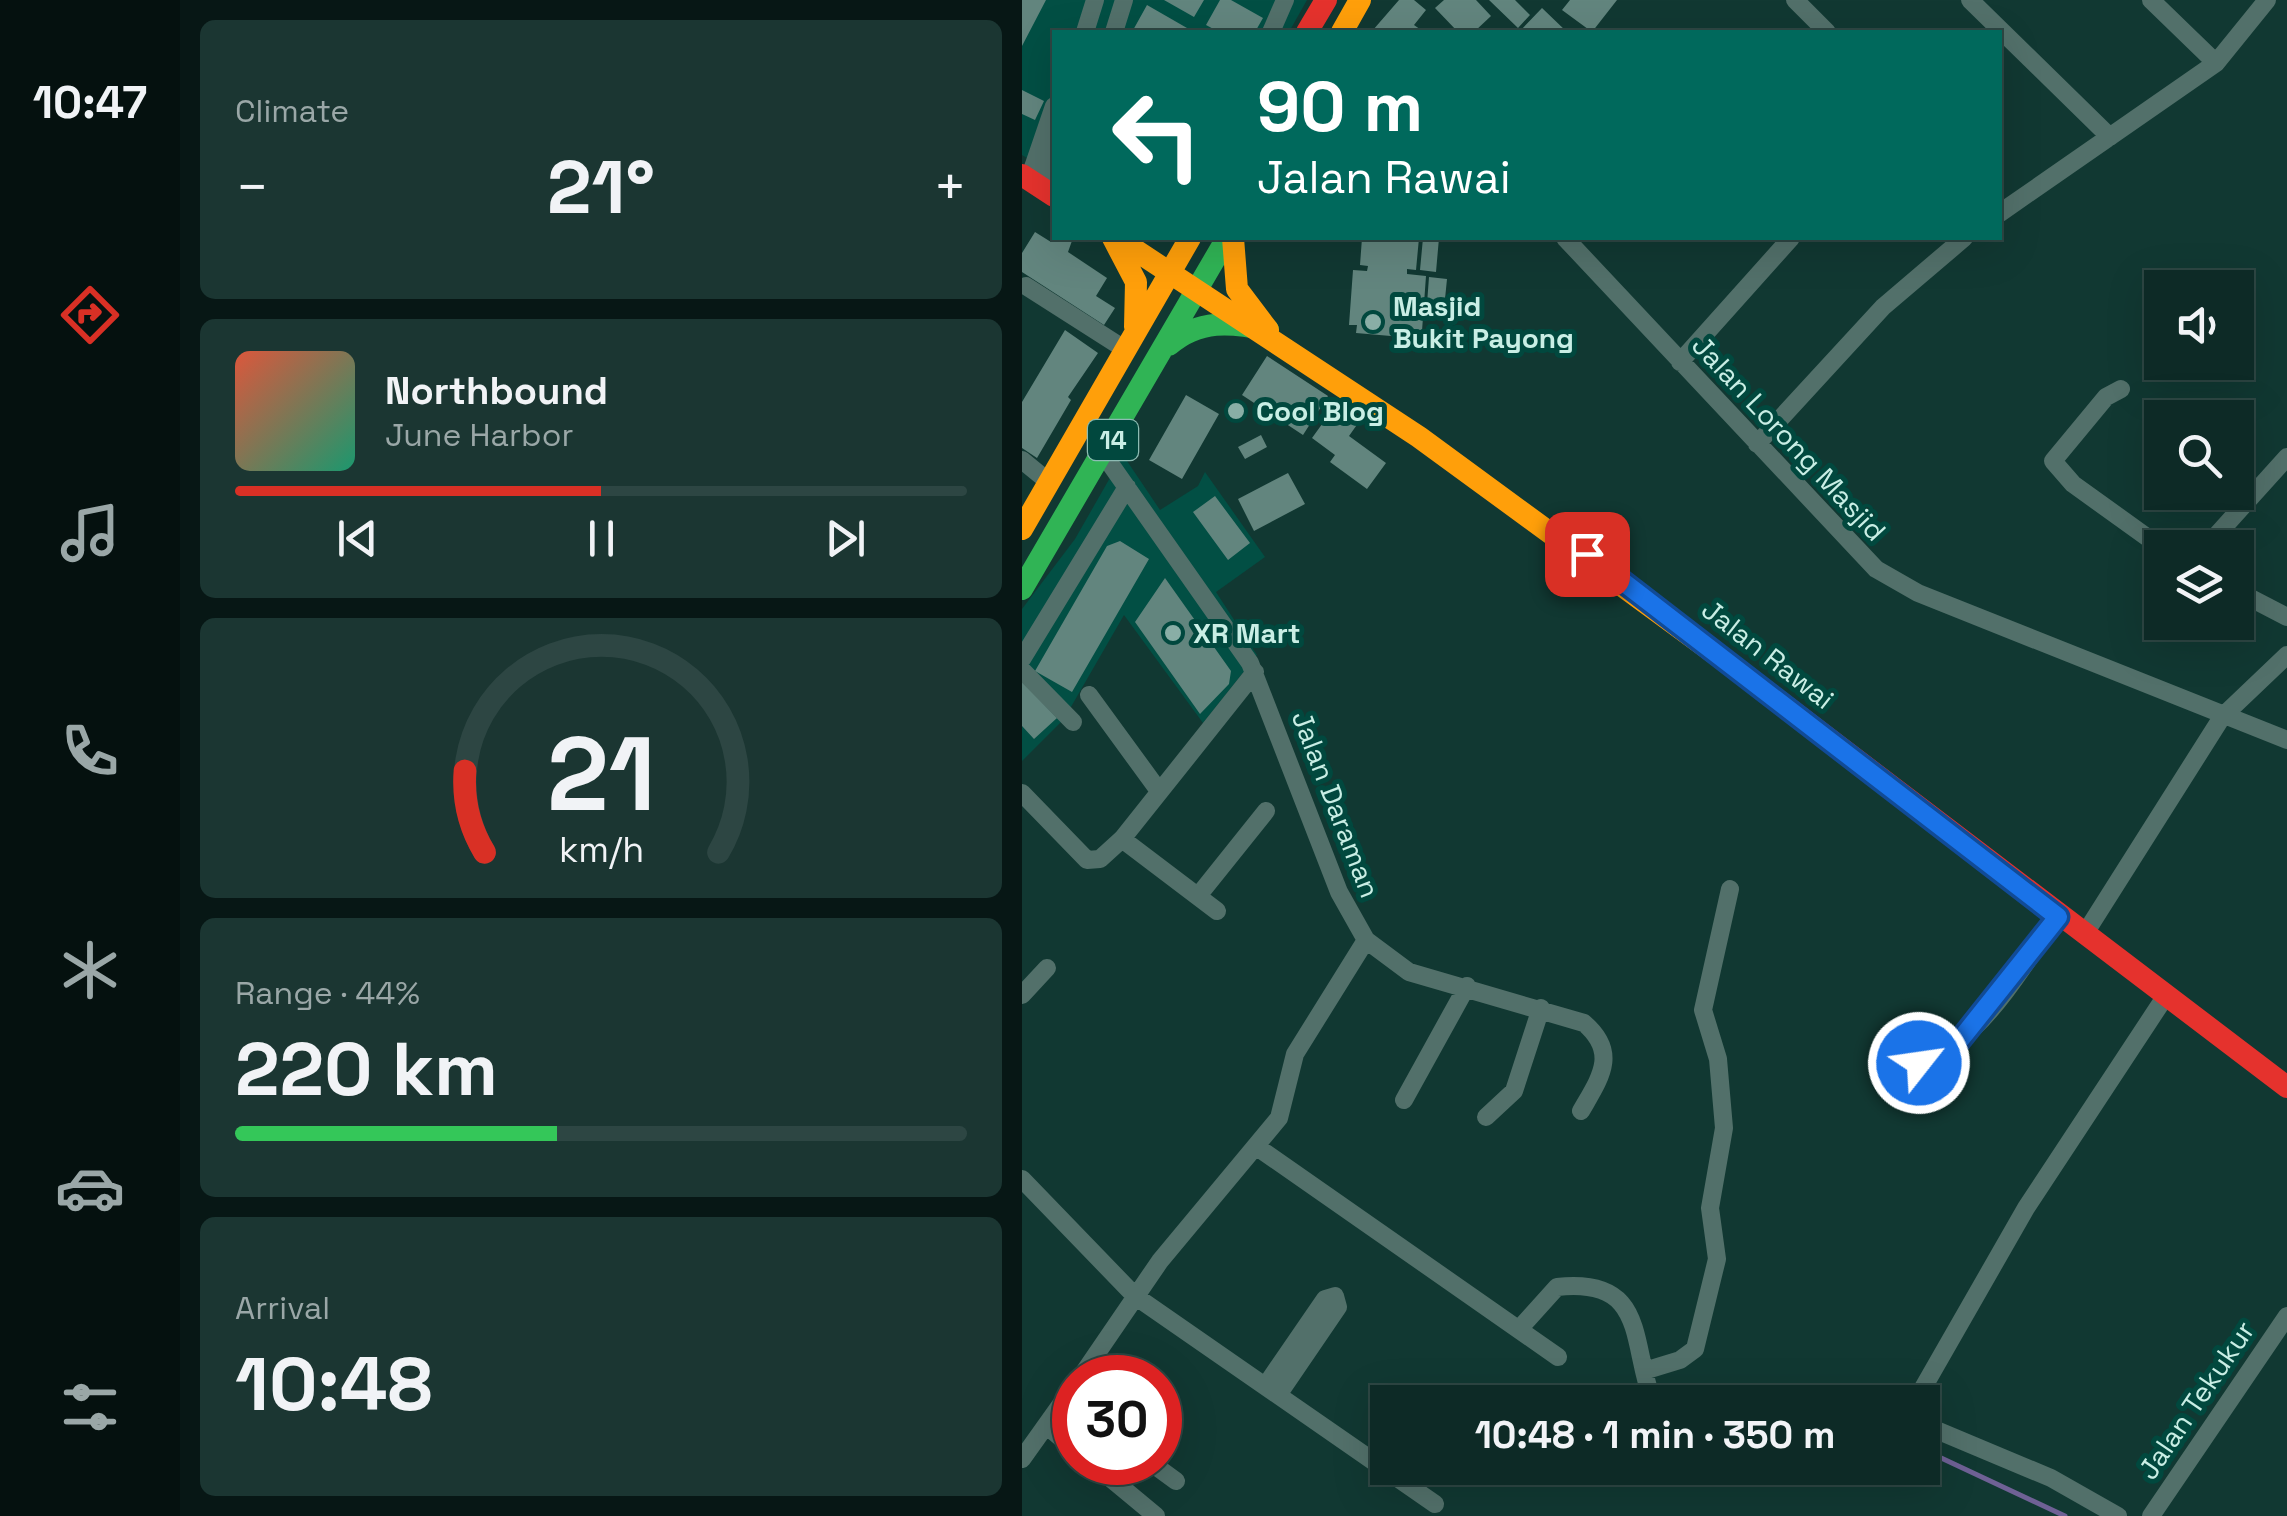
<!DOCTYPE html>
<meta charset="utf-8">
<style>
:root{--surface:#0d2a26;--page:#1b3632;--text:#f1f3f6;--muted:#9aa7a7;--line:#2d4643;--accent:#d93025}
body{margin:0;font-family:"Space Grotesk",sans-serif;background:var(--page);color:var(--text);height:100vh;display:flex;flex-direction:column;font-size:38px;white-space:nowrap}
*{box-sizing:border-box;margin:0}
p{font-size:32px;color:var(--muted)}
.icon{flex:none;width:55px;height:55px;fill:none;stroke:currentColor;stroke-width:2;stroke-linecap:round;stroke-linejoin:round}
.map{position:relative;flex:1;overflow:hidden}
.side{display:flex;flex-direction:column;gap:20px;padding:20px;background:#071715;width:842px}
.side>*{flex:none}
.guide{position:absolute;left:30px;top:30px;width:950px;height:210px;border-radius:0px;box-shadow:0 10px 40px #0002,0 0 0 2px var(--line);background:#00695c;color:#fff;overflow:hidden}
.fabs{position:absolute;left:1122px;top:270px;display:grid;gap:20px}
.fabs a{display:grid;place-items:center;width:110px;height:110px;border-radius:0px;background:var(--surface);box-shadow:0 10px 40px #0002,0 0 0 2px var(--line);font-size:50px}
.speed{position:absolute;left:30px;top:1355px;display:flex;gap:20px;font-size:50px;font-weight:700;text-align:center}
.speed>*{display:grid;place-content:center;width:130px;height:130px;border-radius:50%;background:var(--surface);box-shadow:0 10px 40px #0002,0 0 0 2px var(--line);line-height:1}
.speed .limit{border:15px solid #d22;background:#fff;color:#111}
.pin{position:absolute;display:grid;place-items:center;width:85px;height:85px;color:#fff;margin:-42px;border-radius:20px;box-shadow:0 5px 15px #0006}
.me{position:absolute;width:110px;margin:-55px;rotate:60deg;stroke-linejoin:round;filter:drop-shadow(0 0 8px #0008)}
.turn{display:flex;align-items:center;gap:35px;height:210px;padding:0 40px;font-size:45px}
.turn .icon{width:130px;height:130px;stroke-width:2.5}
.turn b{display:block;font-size:70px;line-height:85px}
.big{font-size:75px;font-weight:600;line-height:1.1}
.side .card{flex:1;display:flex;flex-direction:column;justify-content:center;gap:15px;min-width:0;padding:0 35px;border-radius:15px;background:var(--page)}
.side .dial{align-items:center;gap:0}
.dial svg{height:260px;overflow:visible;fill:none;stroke:var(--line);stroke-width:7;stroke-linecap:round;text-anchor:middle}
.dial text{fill:var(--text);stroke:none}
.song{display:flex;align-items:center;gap:30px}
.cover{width:120px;height:120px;border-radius:15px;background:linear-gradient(135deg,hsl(10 70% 55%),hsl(160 70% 35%))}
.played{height:10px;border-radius:5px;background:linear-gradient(90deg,var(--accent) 50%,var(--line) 50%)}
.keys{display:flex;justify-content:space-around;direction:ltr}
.heat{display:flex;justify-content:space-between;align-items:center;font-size:55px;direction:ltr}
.charge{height:15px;border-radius:8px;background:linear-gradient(90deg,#34c759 44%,var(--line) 0)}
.trip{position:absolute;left:348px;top:1385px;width:570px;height:100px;border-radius:0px;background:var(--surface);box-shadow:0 10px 40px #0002,0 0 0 2px var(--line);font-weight:600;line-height:100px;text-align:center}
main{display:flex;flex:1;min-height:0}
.tab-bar{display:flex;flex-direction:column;width:180px;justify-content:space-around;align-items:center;background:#05110f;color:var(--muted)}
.tab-bar .icon{width:70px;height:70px}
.tab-bar .current{color:var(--accent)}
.tab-bar b{font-size:45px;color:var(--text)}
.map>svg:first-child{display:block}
.built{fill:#024f44}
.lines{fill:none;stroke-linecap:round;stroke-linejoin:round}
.stream{stroke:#6f6195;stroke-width:5}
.building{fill:#62857e}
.street{stroke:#52706a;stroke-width:18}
.fast{stroke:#30b455;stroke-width:22}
.slow{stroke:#ff9f0a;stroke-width:22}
.jam{stroke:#e5322d;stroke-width:22}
.route-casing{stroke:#114b97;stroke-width:25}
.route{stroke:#1a73e8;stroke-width:18}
.poi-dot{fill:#89aea6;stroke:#01483e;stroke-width:4}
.labels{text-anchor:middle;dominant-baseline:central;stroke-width:10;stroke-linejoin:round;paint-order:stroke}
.shield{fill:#01483e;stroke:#8dbcb3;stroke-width:2.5}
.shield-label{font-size:25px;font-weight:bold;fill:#c9eee5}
.poi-label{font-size:28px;font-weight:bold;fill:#c9eee5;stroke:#01483e;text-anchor:start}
.street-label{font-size:28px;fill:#c9eee5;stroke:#01483e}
</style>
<main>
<nav class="tab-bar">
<b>10:47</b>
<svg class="icon current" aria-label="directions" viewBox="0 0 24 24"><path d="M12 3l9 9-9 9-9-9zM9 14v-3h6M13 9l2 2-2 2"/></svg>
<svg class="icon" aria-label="music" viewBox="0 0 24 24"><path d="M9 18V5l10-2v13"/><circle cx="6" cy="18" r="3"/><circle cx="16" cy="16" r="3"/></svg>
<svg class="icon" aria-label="phone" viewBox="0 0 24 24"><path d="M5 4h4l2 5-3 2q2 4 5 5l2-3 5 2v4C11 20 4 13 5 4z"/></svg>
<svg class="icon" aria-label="climate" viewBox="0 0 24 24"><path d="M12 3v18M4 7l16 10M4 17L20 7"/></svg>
<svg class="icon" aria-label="car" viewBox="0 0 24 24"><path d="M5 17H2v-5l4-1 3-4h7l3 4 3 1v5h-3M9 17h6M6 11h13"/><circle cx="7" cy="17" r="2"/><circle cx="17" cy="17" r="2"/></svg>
<svg class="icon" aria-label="filters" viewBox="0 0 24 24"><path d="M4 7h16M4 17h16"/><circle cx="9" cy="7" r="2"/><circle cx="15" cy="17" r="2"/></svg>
</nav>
<section class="side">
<div class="card"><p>Climate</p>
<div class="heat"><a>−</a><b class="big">21°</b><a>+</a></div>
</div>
<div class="card">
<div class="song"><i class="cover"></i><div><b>Northbound</b><p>June Harbor</p></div></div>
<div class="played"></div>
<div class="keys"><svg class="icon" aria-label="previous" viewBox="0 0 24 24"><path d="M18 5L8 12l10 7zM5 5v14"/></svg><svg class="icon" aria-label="pause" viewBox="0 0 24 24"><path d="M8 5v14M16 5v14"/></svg><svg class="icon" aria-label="next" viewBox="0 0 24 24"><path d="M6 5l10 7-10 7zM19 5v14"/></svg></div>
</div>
<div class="card dial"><svg viewBox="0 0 100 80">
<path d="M14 69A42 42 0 1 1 86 69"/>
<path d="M14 69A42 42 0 0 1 8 44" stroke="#d93025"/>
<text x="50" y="56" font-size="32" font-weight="700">21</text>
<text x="50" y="72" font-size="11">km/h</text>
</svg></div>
<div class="card"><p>Range · 44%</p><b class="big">220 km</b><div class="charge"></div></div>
<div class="card"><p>Arrival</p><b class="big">10:48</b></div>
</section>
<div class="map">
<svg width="1265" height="1516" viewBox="0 0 1265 1516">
<rect width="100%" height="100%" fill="#113832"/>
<path class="built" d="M 0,0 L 285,0 L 267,32 L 32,32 L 32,174 L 0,155 Z
M 101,455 L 138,510 L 176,486 L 183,472 L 243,557 L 194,592 L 235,655 L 181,723 L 102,615 L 42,719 L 0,761 L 0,609 L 53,539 Z"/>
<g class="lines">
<path class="stream" d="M 657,1397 L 689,1402
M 900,1449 L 1043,1516"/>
</g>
<path class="building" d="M 0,0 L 24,0 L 0,46 Z
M 142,0 L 182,0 L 172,17 Z
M 198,0 L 209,0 L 241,18 L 233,32 L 197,32 L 184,25 Z
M 377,0 L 392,0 L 404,10 L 392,25 L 402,32 L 351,30 Z
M 422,0 L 454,0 L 469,16 L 452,32 L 436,32 L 413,8 Z
M 467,0 L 493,0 L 508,15 L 496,28 Z
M 548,0 L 595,0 L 570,32 L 540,10 Z
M 125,5 L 165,28 L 162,32 L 110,32 Z
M 520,8 L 545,32 L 497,32 Z
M 0,90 L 22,101 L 13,120 L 0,114 Z
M 13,232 L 29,242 L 32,238 L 51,238 L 46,252 L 85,278 L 74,296 L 93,308 L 82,325 L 0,272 L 0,253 Z
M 340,238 L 397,238 L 394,270 L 385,269 L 385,274 L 404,276 L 400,331 L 392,331 L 392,338 L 334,333 L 335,325 L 327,325 L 331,270 L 345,271 L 346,266 L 338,265 Z
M 401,238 L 417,238 L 414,272 L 398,270 Z
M 407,277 L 425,279 L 421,319 L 404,317 Z
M 43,330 L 76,353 L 46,397 L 49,400 L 15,458 L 0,448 L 0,402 Z
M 245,356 L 306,396 L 281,435 L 220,395 Z
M 164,395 L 197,414 L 160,479 L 127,460 Z
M 316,402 L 339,419 L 327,436 L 364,463 L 345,489 L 308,462 L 313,455 L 290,438 Z
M 239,435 L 245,447 L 223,459 L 216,447 Z
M 266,473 L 283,504 L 232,531 L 216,499 Z
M 193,496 L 228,543 L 206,560 L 171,512 Z
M 98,541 L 127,559 L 50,692 L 13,671 L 85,546 Z
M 143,578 L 209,671 L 207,684 L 178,714 L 113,622 Z
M 0,681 L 35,718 L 12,739 L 0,726 Z"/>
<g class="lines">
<path class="street" d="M 773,0 L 805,32
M 948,0 L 1088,137
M 1129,0 L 1194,63
M 63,32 L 73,0
M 92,32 L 102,0
M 249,32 L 263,0
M 7,179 L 32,106
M 20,187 L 32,146
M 978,213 L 1194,63 L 1245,0
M 543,238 L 854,569 L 896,593 L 1265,740
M 4,286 L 104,350
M 658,362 L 769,238
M 1099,389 L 1084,397 L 1031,461 L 1051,484 L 1140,548
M 735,444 L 861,307 L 942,238
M 82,455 L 228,663 L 317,892 L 344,940 L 387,972 L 562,1023 C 597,1053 578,1078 559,1111
M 0,460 L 28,483
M 1183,548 L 1265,457
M 1215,591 L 1265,617
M 0,659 L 105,487
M 0,670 L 51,722
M 67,695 L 137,791
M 0,793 L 65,860 L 78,859 L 100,839 L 233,672
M 100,839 L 195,911
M 176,896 L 244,811
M 1062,935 L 1200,717 L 1265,655
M 0,995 L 25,968
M 868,1064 C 947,1069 995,971 1036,917
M 382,1100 L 445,986
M 464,1117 L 492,1091 L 519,1008
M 235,1147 L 536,1357
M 0,1179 L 113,1296 L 413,1504
M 498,1328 L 535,1287 C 626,1277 608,1343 631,1402
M 622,1371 L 658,1360 L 673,1349 L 695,1259 L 688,1208 L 702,1128 L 696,1059 L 681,1010 L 708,889
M 58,1378 L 138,1261 L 257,1118 L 273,1054 L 344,940
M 244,1385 L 303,1299 L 313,1296 L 316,1307 L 256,1395
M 893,1402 L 1004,1208 L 1143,997
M 900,1424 L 1029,1478 L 1096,1516
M 26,1427 L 52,1449
M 0,1459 L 52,1386
M 69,1462 L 134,1516
M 128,1462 L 154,1481
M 770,1468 L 804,1468
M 98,1486 L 117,1462
M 1129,1516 L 1265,1316"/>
<path class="fast" d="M 147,345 C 177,319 209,322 246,330
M 0,589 L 205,238"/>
<path class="slow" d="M 320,32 L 338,0
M 91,238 L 114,282 L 113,327
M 95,238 L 397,437 L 744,691
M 211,238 L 215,289 L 246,330
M 0,529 L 168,238"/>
<path class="jam" d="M 285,32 L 304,0
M 0,175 L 32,196
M 744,691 L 1265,1087"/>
</g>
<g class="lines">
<g class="route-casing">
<path id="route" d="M 565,554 L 1036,917 L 934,1045 L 897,1063"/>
</g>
<use href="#route" class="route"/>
</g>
<g class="poi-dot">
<circle cx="351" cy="322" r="10"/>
<circle cx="214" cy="411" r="10"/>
<circle cx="151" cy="633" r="10"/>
</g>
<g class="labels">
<rect class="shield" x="66" y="420" width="50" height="40" rx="8"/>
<g class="shield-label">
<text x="91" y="440">14</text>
</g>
<g class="poi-label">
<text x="371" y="306">Masjid<tspan x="371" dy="32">Bukit Payong</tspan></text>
<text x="234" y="411">Cool Blog</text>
<text x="171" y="633">XR Mart</text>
</g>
<g class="street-label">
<text transform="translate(767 438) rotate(47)">Jalan Lorong Masjid</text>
<text transform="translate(746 654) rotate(38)">Jalan Rawai</text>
<text transform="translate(314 804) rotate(69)">Jalan Daraman</text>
<text transform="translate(1174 1400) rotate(-56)">Jalan Tekukur</text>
</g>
</g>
</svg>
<div class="fabs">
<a><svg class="icon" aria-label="sound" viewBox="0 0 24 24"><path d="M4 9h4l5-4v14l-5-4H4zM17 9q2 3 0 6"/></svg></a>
<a><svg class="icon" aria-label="search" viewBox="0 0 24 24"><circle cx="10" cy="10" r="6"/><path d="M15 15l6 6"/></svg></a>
<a><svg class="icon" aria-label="layers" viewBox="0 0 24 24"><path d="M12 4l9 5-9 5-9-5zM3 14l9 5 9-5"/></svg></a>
</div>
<div class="speed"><div class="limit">30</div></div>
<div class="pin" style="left:565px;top:554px;background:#d93025"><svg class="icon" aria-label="arrive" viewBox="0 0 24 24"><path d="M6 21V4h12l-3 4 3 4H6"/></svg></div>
<svg class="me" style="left:897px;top:1063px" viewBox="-20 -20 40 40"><circle r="17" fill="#1a73e8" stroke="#fff" stroke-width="3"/><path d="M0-11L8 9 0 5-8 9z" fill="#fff"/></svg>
<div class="trip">10:48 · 1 min · 350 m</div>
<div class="guide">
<div class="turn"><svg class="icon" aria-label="left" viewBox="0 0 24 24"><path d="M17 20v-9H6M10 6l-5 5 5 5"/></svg><div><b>90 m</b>Jalan Rawai</div></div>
</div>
</div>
</main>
